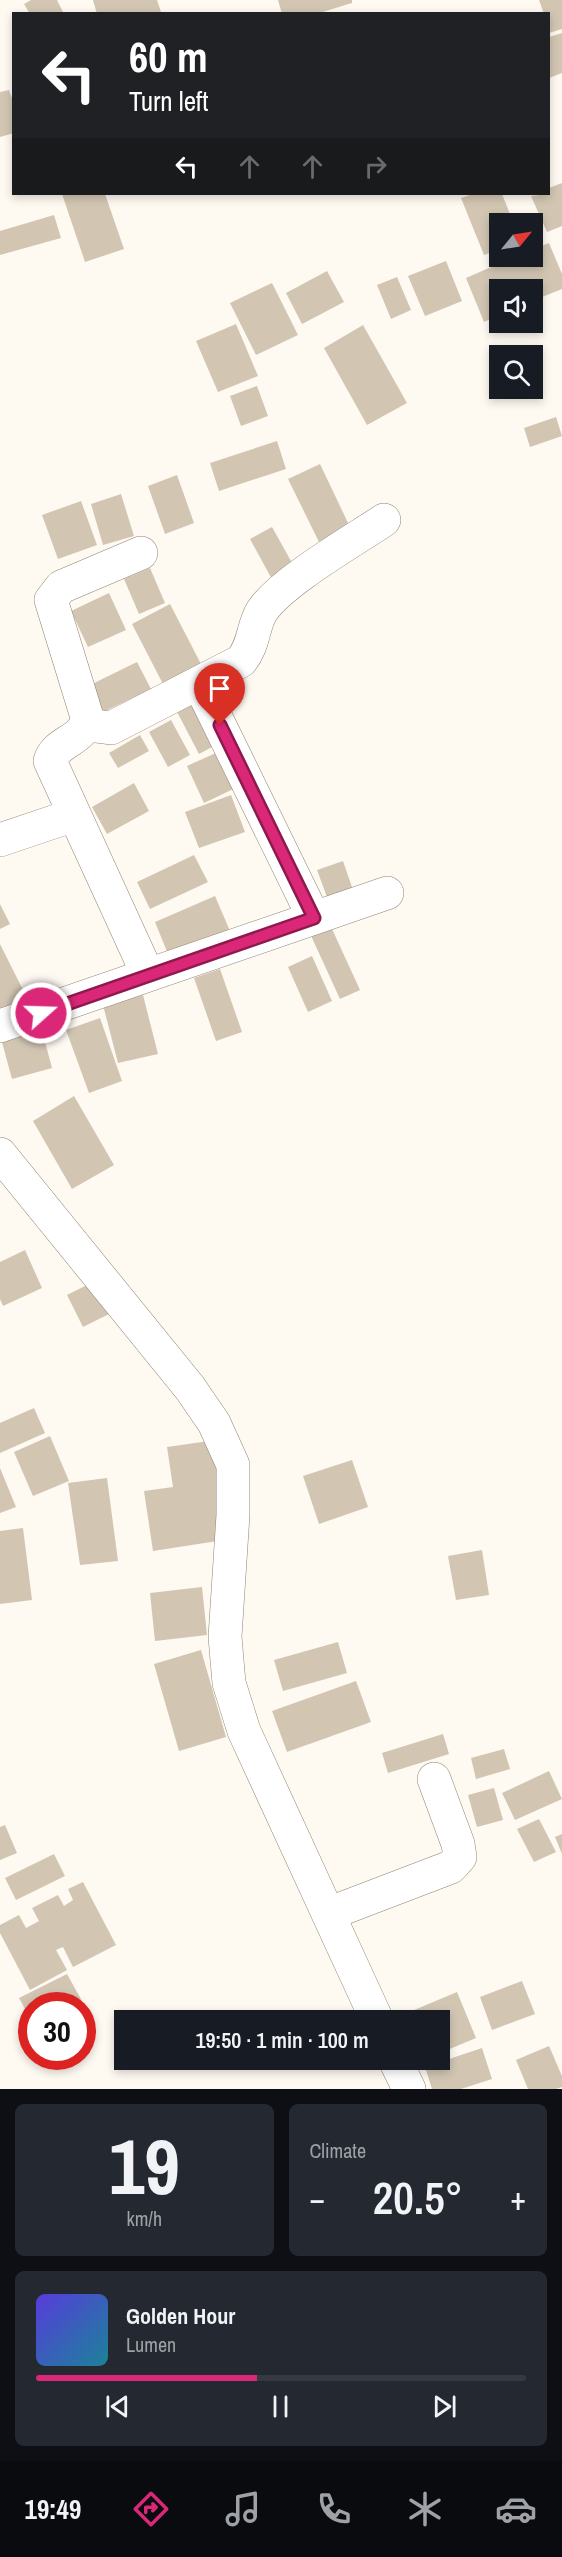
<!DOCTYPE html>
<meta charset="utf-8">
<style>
:root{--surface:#171b24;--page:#242831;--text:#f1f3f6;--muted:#9ea1a6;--line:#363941;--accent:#db2777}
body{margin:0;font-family:"Archivo Narrow",sans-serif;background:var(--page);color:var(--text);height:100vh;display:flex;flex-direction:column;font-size:22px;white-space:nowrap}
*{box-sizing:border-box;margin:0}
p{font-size:20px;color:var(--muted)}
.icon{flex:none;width:33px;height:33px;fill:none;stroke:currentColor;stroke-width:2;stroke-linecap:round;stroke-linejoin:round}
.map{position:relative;height:2089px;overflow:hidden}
.drawer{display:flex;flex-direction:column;gap:15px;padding:15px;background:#0d0f14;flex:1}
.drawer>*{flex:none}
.hud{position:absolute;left:12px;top:12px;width:538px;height:183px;border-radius:0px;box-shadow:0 3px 9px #0003;background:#202124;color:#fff;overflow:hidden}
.needle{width:39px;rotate:60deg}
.tools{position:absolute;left:489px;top:213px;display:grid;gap:12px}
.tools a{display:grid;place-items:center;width:54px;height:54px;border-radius:0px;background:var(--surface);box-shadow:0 3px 9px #0003;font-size:30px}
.speed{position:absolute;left:18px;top:1992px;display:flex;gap:12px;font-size:30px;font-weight:700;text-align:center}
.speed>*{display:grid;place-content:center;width:78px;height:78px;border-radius:50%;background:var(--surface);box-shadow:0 3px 9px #0003;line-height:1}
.speed .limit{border:9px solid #d22;background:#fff;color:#111}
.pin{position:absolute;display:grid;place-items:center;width:51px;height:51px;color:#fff;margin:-62px -26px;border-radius:50% 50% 50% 0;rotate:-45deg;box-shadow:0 0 6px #0007}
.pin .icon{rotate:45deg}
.me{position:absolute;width:66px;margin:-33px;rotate:70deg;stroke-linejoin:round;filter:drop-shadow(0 0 4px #0008)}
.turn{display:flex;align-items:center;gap:21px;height:126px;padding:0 18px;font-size:27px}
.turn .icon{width:78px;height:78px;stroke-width:2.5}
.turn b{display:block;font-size:42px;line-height:51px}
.lanes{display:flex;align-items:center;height:57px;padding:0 18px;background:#0003;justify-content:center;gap:30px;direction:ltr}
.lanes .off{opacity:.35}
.big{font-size:45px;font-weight:600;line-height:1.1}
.drawer .tile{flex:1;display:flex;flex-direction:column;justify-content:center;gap:9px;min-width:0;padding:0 21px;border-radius:9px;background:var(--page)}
.drawer .dial{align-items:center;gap:0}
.dial b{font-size:78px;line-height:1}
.song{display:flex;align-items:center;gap:18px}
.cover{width:72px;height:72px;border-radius:9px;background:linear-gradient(135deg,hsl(250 70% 55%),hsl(190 70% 35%))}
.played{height:6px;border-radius:3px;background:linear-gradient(90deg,var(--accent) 45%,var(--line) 45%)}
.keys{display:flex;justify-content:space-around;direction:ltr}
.heat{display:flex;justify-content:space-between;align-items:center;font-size:33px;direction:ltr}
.drawer .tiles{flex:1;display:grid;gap:15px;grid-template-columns:1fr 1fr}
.tile:last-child{grid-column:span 2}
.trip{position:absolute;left:114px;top:2010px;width:336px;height:60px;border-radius:0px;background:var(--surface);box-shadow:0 3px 9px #0003;font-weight:600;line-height:60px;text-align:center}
.tab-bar{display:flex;height:96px;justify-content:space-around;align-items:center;background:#090b0e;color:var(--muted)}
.tab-bar .icon{width:42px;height:42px}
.tab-bar .current{color:var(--accent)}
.tab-bar b{font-size:27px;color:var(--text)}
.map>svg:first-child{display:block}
.building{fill:#d2c6b3}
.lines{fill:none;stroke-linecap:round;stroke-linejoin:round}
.minor-casing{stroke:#8f8472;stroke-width:34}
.minor{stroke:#fff;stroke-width:33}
.route-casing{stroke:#8e194d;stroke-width:15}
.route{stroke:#db2777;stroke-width:10}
</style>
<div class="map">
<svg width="562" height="2089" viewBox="0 0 562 2089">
<rect width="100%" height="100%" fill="#fef9f1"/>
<path class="building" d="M 31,0 L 57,0 L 64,14 L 30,14 L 24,4 Z
M 93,0 L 157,0 L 161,12 L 97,14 Z
M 278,0 L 352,0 L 352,3 L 316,14 L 282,14 Z
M 539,0 L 562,0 L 562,29 L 549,33 L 549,14 L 544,14 Z
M 562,33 L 562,73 L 549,78 L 549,37 Z
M 9,90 L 14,104 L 14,133 L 0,137 L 0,92 Z
M 562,183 L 562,226 L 547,232 L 531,196 L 549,194 L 549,188 Z
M 62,194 L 105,194 L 124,249 L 85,262 Z
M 473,194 L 502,194 L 514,224 L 500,224 L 500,249 L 484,255 L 461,198 Z
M 54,215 L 61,238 L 0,255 L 0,231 Z
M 549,243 L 562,274 L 562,289 L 532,301 L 532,290 L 500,290 L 500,315 L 484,322 L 466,278 L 516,256 L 532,256 L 532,250 Z
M 446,261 L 462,301 L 425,316 L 408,276 Z
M 327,271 L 344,302 L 302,324 L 286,293 Z
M 397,277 L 411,310 L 391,319 L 377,285 Z
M 272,283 L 298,335 L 256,355 L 230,303 Z
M 236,324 L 258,376 L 218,392 L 196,341 Z
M 363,325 L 407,403 L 367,425 L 324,348 Z
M 257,386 L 268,416 L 241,426 L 230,396 Z
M 556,417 L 562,436 L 530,447 L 524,428 Z
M 277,441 L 286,469 L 219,491 L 210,463 Z
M 320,464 L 350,527 L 319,542 L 288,479 Z
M 177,475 L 194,523 L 165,534 L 148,486 Z
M 121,494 L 134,536 L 103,545 L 91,504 Z
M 81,501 L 97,545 L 58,559 L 42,515 Z
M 272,527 L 296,570 L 274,583 L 250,539 Z
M 150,568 L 165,603 L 139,614 L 124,579 Z
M 109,593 L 126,630 L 88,647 L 71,611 Z
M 170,604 L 201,664 L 163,684 L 132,624 Z
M 137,662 L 151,689 L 99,714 L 86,687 Z
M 203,693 L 227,739 L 199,754 L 175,708 Z
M 171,720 L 190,755 L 168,767 L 149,732 Z
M 140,735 L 149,751 L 118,768 L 109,753 Z
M 229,747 L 246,783 L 204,803 L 187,766 Z
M 134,783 L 149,811 L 107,834 L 92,807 Z
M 231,795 L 245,832 L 199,848 L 185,812 Z
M 194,855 L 208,882 L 150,909 L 137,882 Z
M 343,861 L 356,899 L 331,908 L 317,870 Z
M 215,896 L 233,938 L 172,964 L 155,922 Z
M 0,904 L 10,924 L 0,929 Z
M 327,918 L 360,990 L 340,999 L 307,927 Z
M 0,944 L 31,1006 L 0,1018 Z
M 312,956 L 332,1001 L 308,1012 L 288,967 Z
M 220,969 L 242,1032 L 216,1041 L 194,978 Z
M 143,995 L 158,1054 L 118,1063 L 103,1005 Z
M 100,1018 L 122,1081 L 89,1093 L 66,1030 Z
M 39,1019 L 52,1068 L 12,1079 L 0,1035 Z
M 74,1096 L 114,1165 L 72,1189 L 33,1121 Z
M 25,1250 L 42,1288 L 3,1306 L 0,1299 L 0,1262 Z
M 99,1279 L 115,1311 L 83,1327 L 67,1295 Z
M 34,1408 L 45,1433 L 0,1453 L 0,1423 Z
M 50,1436 L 69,1481 L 33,1496 L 14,1452 Z
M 209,1441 L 227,1461 L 224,1540 L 153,1551 L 144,1491 L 173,1487 L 167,1447 Z
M 352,1460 L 368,1507 L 319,1524 L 303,1476 Z
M 0,1468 L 16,1507 L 0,1513 Z
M 107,1478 L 118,1561 L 80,1565 L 68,1483 Z
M 23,1528 L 32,1600 L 0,1604 L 0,1531 Z
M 482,1550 L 489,1595 L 456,1600 L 448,1556 Z
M 202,1587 L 207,1635 L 155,1641 L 150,1593 Z
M 338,1642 L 347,1673 L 283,1691 L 274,1660 Z
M 201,1650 L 226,1737 L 179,1751 L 154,1664 Z
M 356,1681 L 371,1722 L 287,1752 L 272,1711 Z
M 443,1734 L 449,1754 L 388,1773 L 382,1753 Z
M 504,1749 L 510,1769 L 476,1779 L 471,1758 Z
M 549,1771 L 562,1799 L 515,1820 L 502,1793 Z
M 494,1788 L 503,1820 L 477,1827 L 468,1795 Z
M 539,1819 L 556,1852 L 534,1862 L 517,1829 Z
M 5,1825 L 17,1853 L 0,1860 L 0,1827 Z
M 562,1834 L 562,1854 L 555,1837 Z
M 54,1854 L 65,1876 L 16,1900 L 5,1878 Z
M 83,1882 L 116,1945 L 73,1967 L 63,1947 L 56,1950 L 67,1970 L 30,1990 L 0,1933 L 0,1925 L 19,1915 L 26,1928 L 39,1921 L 32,1908 L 58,1895 L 64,1906 L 73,1900 L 68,1889 Z
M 67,1974 L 82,2001 L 73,2006 L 32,2006 L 32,2022 L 19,1998 Z
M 522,1981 L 535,2014 L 492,2030 L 480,1997 Z
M 457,1992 L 476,2038 L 440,2053 L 440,2020 L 410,2020 L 407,2013 Z
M 549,2046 L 562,2076 L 562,2087 L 556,2089 L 528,2089 L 516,2060 Z
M 482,2048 L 492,2079 L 461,2089 L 432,2089 L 425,2067 Z"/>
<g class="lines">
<g class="minor-casing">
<path id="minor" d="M 141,553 L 61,587 L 51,600 L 87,717 C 86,741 56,740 50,761 L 148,975
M 199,683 L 314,918
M 87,725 L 111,728 L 241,661 C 255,644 252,627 262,611 C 281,582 353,541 384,520
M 0,840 L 74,815
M 0,1026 L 387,893
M 0,1154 L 190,1388 L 214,1423 L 233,1465 L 233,1515 L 225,1637 L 229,1683 L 244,1731 L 377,2020
M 328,1914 L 451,1867 L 460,1857 L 458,1844 L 434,1779
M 395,2060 L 409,2089"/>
</g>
<use href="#minor" class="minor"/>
</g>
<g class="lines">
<g class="route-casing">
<path id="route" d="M 41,1013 L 314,918 L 220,725"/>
</g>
<use href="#route" class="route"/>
</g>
</svg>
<div class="tools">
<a><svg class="needle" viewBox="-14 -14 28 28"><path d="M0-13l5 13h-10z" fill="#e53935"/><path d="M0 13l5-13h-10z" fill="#9ea1a6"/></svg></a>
<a><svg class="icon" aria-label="sound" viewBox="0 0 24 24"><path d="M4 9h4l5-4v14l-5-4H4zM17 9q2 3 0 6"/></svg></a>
<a><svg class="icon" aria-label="search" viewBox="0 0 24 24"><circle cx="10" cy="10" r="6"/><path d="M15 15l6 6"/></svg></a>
</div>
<div class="speed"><div class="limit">30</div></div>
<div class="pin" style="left:220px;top:725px;background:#d93025"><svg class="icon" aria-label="arrive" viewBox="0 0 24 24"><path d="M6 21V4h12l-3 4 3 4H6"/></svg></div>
<svg class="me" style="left:41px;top:1013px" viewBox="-20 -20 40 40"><circle r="17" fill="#db2777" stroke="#fff" stroke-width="3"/><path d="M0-11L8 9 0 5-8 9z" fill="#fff"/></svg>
<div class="trip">19:50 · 1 min · 100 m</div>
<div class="hud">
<div class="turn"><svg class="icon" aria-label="left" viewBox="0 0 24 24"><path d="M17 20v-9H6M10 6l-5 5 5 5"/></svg><div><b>60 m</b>Turn left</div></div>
<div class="lanes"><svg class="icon" aria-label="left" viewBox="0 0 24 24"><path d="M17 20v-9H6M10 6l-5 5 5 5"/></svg><svg class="icon off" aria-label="ahead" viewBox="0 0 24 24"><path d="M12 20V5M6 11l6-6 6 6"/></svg><svg class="icon off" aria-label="ahead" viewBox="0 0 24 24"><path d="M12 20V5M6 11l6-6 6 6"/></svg><svg class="icon off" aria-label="right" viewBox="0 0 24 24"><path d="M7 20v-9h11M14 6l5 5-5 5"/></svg></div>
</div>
</div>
<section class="drawer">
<div class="tiles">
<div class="tile dial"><b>19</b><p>km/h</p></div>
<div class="tile"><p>Climate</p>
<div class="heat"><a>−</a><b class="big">20.5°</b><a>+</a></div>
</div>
<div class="tile">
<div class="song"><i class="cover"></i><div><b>Golden Hour</b><p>Lumen</p></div></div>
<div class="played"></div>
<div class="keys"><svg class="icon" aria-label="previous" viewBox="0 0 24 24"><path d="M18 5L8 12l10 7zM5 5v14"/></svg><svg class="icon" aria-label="pause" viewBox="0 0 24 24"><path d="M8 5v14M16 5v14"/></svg><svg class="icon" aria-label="next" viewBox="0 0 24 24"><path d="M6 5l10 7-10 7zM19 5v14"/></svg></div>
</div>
</div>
</section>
<nav class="tab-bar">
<b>19:49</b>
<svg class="icon current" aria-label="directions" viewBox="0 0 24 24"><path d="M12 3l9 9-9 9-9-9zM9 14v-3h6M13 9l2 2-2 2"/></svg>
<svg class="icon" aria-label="music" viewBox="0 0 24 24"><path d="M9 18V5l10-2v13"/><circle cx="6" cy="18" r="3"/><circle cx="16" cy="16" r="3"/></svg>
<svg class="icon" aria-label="phone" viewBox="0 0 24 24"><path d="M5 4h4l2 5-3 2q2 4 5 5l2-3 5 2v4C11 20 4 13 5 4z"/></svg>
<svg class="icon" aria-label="climate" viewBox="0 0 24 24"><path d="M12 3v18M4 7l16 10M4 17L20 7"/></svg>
<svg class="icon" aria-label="car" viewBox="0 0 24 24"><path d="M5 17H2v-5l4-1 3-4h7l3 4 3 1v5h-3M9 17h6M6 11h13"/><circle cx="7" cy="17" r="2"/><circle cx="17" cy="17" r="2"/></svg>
</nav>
